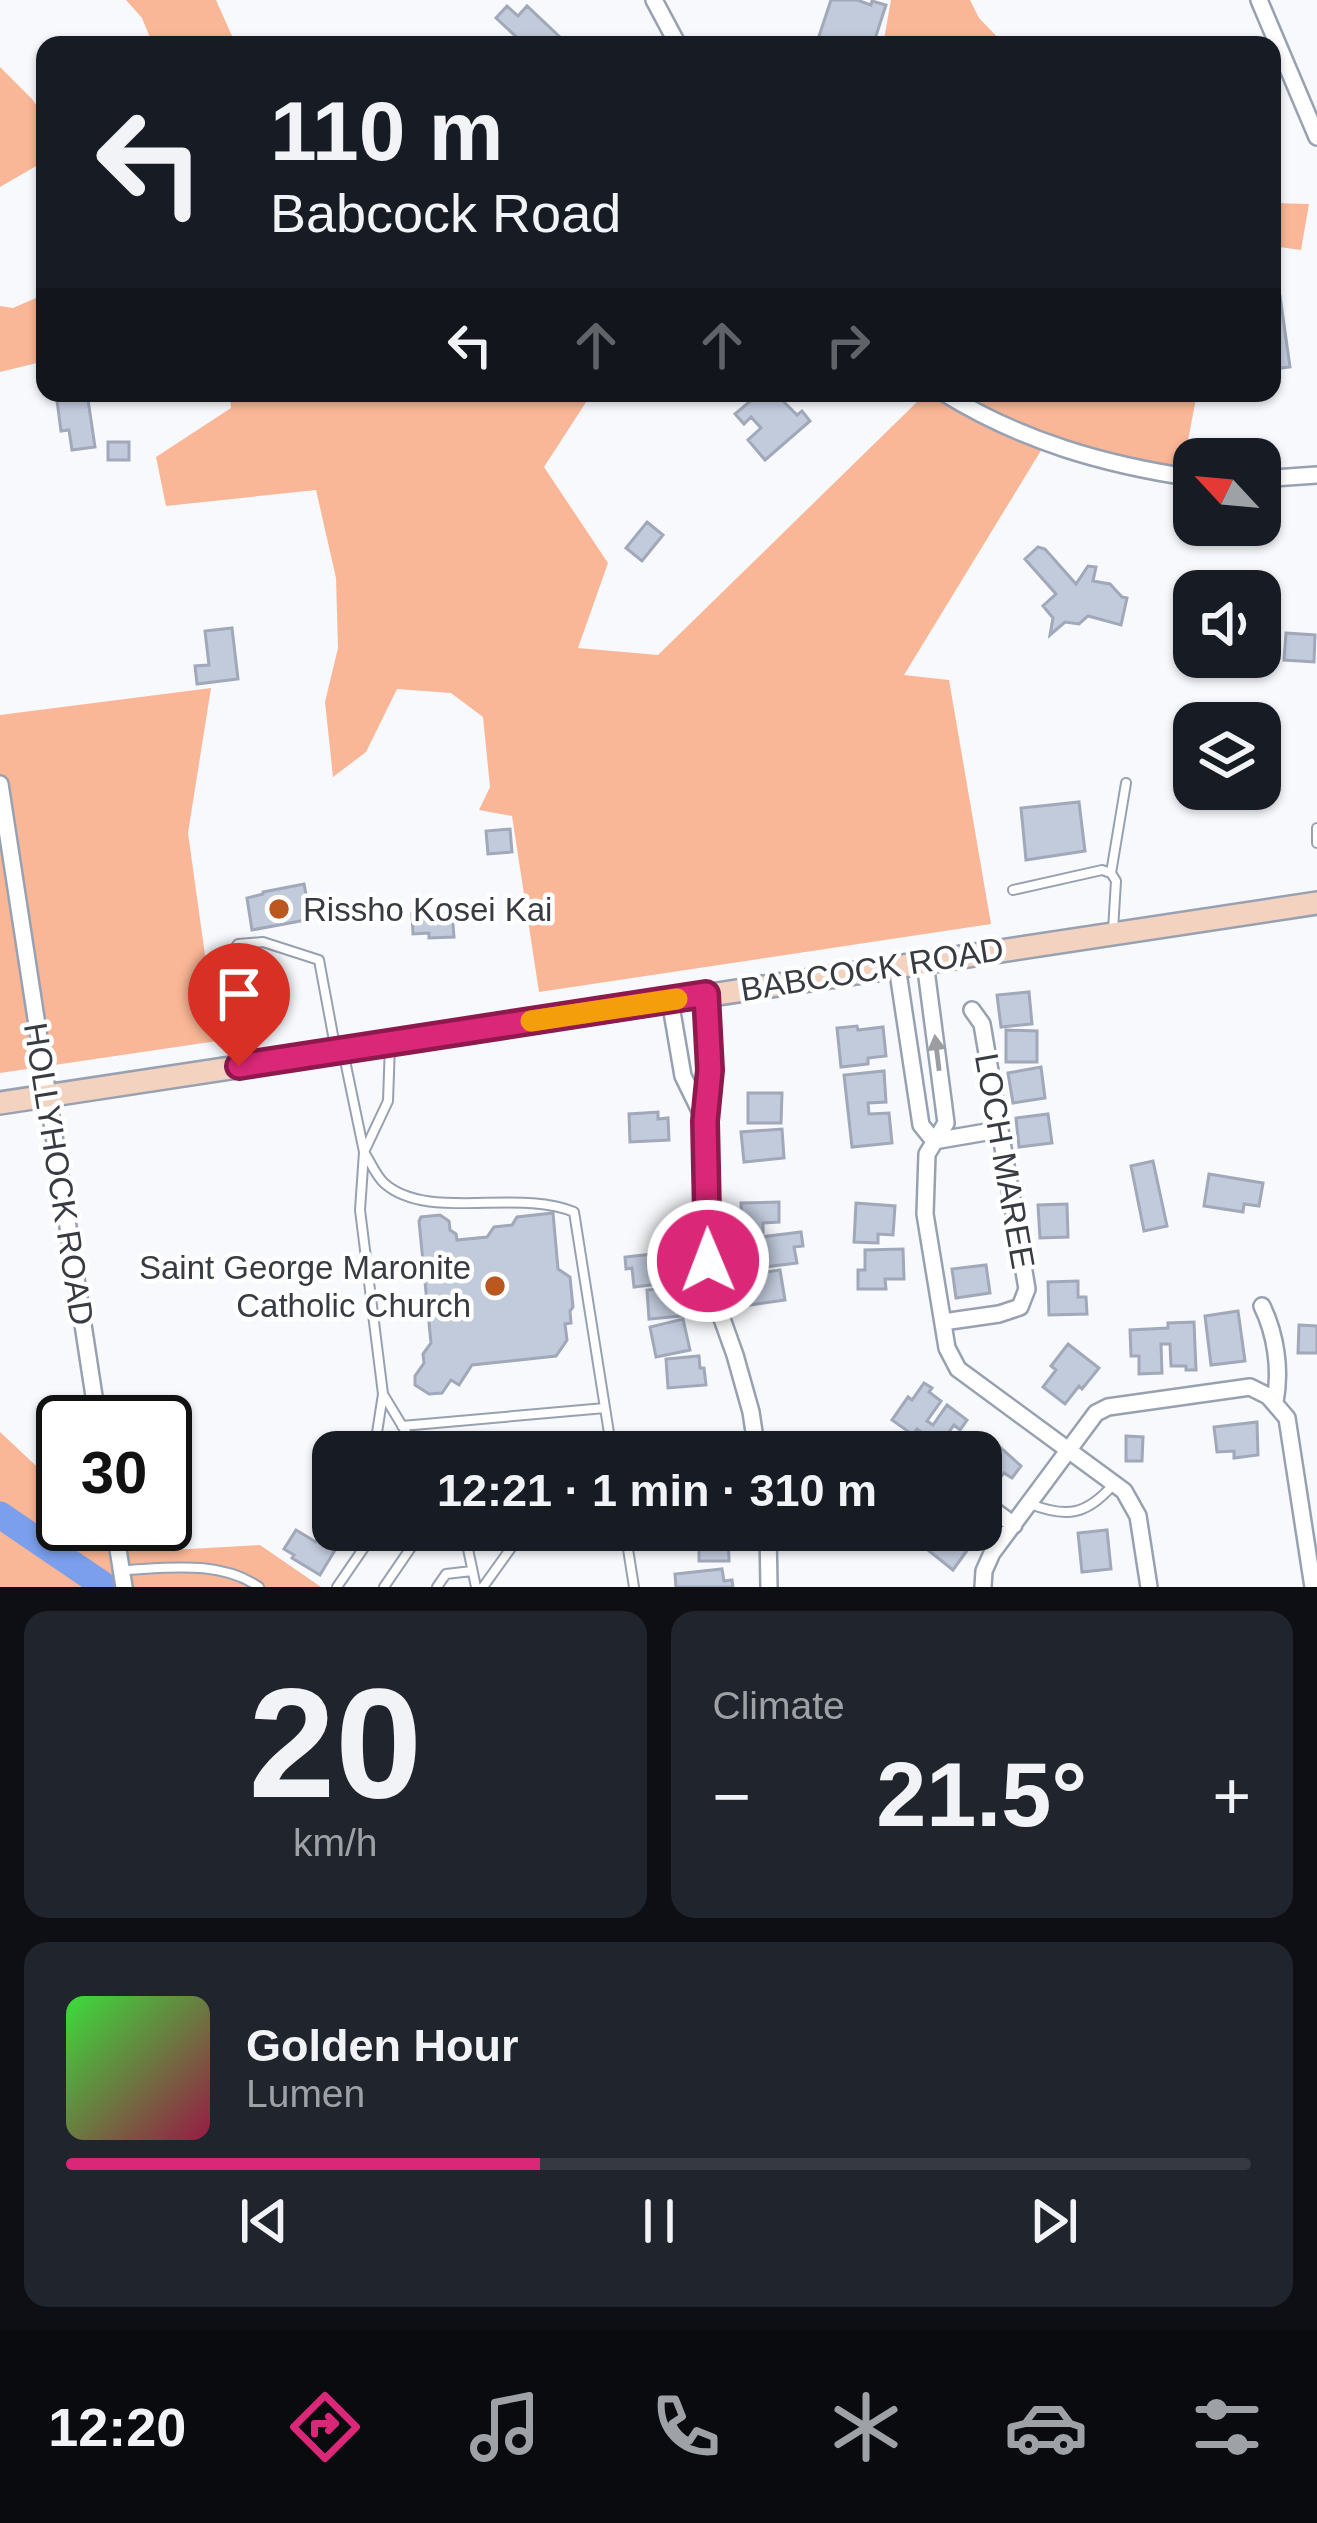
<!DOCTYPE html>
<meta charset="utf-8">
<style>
:root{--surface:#171b24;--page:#20242c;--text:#f1f3f6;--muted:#9ea1a6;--line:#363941;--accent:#db2777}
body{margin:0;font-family:Helvetica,sans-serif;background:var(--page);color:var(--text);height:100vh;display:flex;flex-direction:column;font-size:45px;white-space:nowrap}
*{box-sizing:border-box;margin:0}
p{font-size:39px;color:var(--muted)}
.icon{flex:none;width:66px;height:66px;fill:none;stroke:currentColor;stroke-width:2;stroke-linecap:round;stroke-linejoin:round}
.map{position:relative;height:1587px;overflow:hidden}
.sheet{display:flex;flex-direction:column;gap:24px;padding:24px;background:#0d0f14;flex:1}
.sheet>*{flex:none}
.banner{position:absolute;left:36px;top:36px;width:1245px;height:366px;border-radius:24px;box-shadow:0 3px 9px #0004;background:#171b24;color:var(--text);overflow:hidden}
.needle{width:78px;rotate:296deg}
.buttons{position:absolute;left:1173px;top:438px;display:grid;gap:24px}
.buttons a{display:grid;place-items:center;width:108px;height:108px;border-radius:24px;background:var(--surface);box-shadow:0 3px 9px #0004;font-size:60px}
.speed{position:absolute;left:36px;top:1395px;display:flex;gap:24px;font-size:60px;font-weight:700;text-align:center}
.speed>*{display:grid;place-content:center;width:156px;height:156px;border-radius:50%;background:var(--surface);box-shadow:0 3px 9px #0004;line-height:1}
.speed .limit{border:6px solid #111;border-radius:18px;background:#fff;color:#111}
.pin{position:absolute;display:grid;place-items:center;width:102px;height:102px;color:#fff;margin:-123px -51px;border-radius:50% 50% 50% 0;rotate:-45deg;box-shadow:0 0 12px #0007}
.pin .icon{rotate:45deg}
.me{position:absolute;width:132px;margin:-66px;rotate:359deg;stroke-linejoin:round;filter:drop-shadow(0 0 9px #0008)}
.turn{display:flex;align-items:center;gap:42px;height:252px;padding:0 36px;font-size:54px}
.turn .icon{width:156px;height:156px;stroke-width:2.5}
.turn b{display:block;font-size:84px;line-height:102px}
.lanes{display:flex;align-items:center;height:114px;padding:0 36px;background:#0003;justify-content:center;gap:60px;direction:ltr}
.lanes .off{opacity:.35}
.big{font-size:90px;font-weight:700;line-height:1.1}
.sheet .widget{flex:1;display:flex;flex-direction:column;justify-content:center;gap:18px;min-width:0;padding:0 42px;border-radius:24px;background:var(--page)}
.sheet .dial{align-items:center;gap:0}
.dial b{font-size:156px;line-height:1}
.song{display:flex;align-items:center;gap:36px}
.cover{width:144px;height:144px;border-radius:18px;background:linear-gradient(135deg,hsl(120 70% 55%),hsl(340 70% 35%))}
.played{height:12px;border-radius:6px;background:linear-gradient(90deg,var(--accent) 40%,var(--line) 40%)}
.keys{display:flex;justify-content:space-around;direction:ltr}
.heat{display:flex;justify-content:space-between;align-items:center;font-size:66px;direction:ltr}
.sheet .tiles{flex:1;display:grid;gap:24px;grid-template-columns:1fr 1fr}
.widget:last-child{grid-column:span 2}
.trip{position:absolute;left:312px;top:1431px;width:690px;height:120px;border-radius:24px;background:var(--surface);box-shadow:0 3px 9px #0004;font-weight:700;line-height:120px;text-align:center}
.tabs{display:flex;height:192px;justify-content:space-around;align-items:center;background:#090b0e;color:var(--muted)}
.tabs .icon{width:84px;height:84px}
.tabs .active{color:var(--accent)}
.tabs b{font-size:54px;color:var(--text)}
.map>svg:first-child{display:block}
.green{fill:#fab797}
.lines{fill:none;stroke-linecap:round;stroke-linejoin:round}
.river{stroke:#7b9fec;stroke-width:27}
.building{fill:#c2cbdc;stroke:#a0a8b9;stroke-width:3}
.lane-casing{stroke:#98a1b1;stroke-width:12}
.street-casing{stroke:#98a1b1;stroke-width:20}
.secondary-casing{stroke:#98a1b1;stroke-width:26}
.lane{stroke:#fff;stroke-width:8}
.street{stroke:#fff;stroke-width:15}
.secondary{stroke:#f3d2c0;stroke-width:21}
.oneway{fill:#9c9da0}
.route-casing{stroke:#8e194d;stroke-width:30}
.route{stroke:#db2777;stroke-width:21}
.slow{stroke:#f59e0b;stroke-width:21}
.poi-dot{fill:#bb581f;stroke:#fff;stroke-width:4.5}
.labels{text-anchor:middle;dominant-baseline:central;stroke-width:9;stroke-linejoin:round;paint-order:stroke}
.poi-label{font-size:33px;fill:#383b42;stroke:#fff;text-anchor:start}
.street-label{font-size:33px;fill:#383b42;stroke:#fff}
</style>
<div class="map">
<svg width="1317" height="1587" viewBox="0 0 1317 1587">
<rect width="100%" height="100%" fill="#f7f9fc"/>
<path class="green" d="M 126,0 L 216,0 L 236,45 L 153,45 L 142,18 Z
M 891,0 L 970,0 L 979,18 L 1005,45 L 883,45 Z
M 0,67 L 32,99 L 45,118 L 45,161 L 0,187 Z
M 1272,203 L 1309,204 L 1301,250 L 1272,246 Z
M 45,294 L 45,361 L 0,372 L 0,306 L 13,308 Z
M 230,393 L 592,393 L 544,467 L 608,563 L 578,648 L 658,655 L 916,403 L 921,393 L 1197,393 L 1182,472 L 1048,439 L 904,675 L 949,680 L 991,924 L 539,992 L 512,816 L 479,810 L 490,787 L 483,717 L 451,693 L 397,689 L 366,752 L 333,777 L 325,702 L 338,648 L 336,578 L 316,490 L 166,506 L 156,457 L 231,408 Z
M 211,688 L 188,833 L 217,1041 L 0,1073 L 0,715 Z
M 0,1432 L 63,1491 L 63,1524 L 104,1524 L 171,1550 L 260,1545 L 321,1587 L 0,1587 Z"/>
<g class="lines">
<path class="river" d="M 0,1515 L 106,1587"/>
</g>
<path class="building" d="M 831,0 L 857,0 L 871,5 L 872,1 L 886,5 L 873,45 L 844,45 L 819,36 Z
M 507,6 L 518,16 L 527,6 L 562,39 L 556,45 L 525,45 L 496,18 Z
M 1280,296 L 1290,367 L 1272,369 L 1272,298 Z
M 56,393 L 87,393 L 95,447 L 72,450 L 69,430 L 61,431 Z
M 760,393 L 775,393 L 797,415 L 802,411 L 810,421 L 765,460 L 748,440 L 761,428 L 751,417 L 744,424 L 735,414 Z
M 108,442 L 129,442 L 129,460 L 108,460 Z
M 647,522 L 663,535 L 642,561 L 626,548 Z
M 1038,547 L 1045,549 L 1076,584 L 1088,566 L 1096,567 L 1093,581 L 1110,584 L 1122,597 L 1127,598 L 1121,625 L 1088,616 L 1079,624 L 1065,622 L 1050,635 L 1053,618 L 1043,606 L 1056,594 L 1025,559 Z
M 232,628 L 238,679 L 197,684 L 195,666 L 209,665 L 205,631 Z
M 1286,633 L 1315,635 L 1314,662 L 1284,660 Z
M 1180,770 L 1194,770 L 1194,789 L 1227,789 L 1227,792 L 1180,793 Z
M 1079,802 L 1085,851 L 1026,860 L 1021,808 Z
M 510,829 L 512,852 L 488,854 L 486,831 Z
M 304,884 L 311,919 L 252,930 L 247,898 L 263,894 L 263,892 Z
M 452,912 L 454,937 L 429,938 L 429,933 L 413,934 L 412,914 Z
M 1029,992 L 1032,1024 L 1001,1027 L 997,995 Z
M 857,1026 L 858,1030 L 883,1027 L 886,1056 L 868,1058 L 868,1064 L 841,1067 L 837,1028 Z
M 1006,1030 L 1037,1031 L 1037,1062 L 1006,1062 Z
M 1041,1067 L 1045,1098 L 1013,1103 L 1008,1073 Z
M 884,1071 L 886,1102 L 868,1103 L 869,1114 L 889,1113 L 892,1143 L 852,1147 L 844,1075 Z
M 748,1093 L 782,1093 L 781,1123 L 748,1123 Z
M 658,1112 L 658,1119 L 668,1118 L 669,1140 L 630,1142 L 629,1114 Z
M 1048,1114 L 1052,1143 L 1019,1147 L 1016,1118 Z
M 782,1129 L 784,1158 L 744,1162 L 741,1132 Z
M 1153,1161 L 1167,1226 L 1144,1231 L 1131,1166 Z
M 1209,1174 L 1263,1183 L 1259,1206 L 1244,1204 L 1243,1212 L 1204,1206 Z
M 779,1202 L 779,1222 L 763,1223 L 763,1233 L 742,1233 L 741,1203 Z
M 856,1203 L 895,1206 L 893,1235 L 878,1234 L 878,1243 L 854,1242 Z
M 1067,1204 L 1068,1237 L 1040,1238 L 1038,1205 Z
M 553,1213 L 558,1269 L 570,1277 L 573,1307 L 570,1311 L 571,1323 L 565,1324 L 567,1340 L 556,1356 L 472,1365 L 459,1385 L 451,1380 L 442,1393 L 429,1394 L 415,1385 L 415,1376 L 424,1363 L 423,1354 L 431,1343 L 419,1221 L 421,1217 L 440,1215 L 449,1221 L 450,1230 L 456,1234 L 457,1240 L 487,1237 L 494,1227 L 512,1225 L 517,1217 Z
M 801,1232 L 803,1246 L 794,1247 L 797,1263 L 741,1270 L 739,1255 L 747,1254 L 745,1239 Z
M 903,1249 L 904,1279 L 885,1279 L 886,1289 L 858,1289 L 858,1270 L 865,1270 L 865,1250 Z
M 672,1252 L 675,1282 L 634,1287 L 632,1268 L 626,1269 L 625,1257 Z
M 986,1265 L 990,1293 L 956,1298 L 952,1269 Z
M 780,1270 L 785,1300 L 750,1305 L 746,1275 Z
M 1078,1281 L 1078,1297 L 1086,1297 L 1087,1314 L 1049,1315 L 1048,1282 Z
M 670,1288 L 671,1301 L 681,1300 L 682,1316 L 649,1319 L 647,1290 Z
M 1238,1311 L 1245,1361 L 1211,1365 L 1205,1316 Z
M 683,1319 L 690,1350 L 656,1357 L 650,1327 Z
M 1194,1322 L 1196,1370 L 1186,1370 L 1186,1366 L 1171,1366 L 1170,1344 L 1161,1344 L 1162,1373 L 1139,1374 L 1139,1356 L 1131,1356 L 1130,1330 L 1168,1328 L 1168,1323 Z
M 1299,1325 L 1317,1326 L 1317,1353 L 1298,1353 Z
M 1068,1344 L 1099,1368 L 1082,1389 L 1079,1386 L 1065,1404 L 1043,1387 L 1056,1370 L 1051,1366 Z
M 699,1356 L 700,1368 L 704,1368 L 706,1385 L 668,1388 L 666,1359 Z
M 924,1383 L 932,1388 L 929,1392 L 941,1401 L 927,1421 L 933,1425 L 947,1405 L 967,1420 L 960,1430 L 954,1425 L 949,1432 L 959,1438 L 949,1452 L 936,1452 L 925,1444 L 929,1438 L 917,1429 L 913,1435 L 892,1420 L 908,1397 L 912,1400 Z
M 1257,1422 L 1258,1455 L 1234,1458 L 1234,1451 L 1217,1452 L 1214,1427 Z
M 1126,1436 L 1143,1437 L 1142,1461 L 1126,1461 Z
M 990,1438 L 1021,1466 L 1012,1478 L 1004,1473 L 998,1480 L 990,1475 L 984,1483 L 981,1480 L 980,1452 Z
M 329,1521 L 333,1524 L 333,1530 L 346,1532 L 320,1575 L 292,1558 L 294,1555 L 284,1549 L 296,1530 L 316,1542 Z
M 801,1530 L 828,1530 L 830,1545 L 803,1548 Z
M 903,1530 L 931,1530 L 927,1536 L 935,1541 L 943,1530 L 965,1530 L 976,1538 L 953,1570 Z
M 1107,1530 L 1111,1569 L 1082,1572 L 1078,1533 Z
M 728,1531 L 729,1561 L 699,1561 L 699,1532 Z
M 722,1569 L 724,1581 L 732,1580 L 733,1587 L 676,1587 L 675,1574 Z"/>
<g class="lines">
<g class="lane-casing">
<path id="lane" d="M 1317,828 L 1317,843
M 1111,873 L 1126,783
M 1013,890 L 1102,870 L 1111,873 L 1116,881 L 1113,930
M 390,1044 L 388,1101 L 364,1152 C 370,1161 376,1176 384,1183 C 427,1222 519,1188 574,1212 L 612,1452
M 343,1051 L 364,1152 L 360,1210 L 383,1394 L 418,1452
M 239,1064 L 226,960 L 238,944 L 263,942 L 319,960 L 335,1046
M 402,1426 L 605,1408
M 374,1452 L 383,1394
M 591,1452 L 612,1450
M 1030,1504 C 1067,1518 1086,1515 1112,1486
M 464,1530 L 476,1587
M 625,1530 L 634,1587
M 123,1570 C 169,1568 220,1560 259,1587
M 337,1587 L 376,1530
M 384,1587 L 423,1530
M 437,1587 L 446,1574 L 472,1571
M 483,1587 L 524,1530"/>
</g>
<g class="street-casing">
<path id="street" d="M 654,0 L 678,45
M 1259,0 L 1317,137
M 944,393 C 1021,441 1105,465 1194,478
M 1260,479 L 1317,475
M 0,784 L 98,1422
M 925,962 L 946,1123 L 927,1154 L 925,1214 L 947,1348 L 958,1369 L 1124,1491 L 1138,1516 L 1149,1587
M 897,966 L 921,1125 L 934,1141
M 670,1000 L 683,1076 L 705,1121 L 710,1070 L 706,994
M 705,1121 L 708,1260 L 716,1302 L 735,1355 L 751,1412 L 757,1452
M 934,1141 L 998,1130
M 1262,1306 C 1276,1335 1281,1370 1275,1402
M 943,1322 L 999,1314 L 1020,1307 L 1027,1289 L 982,1024 L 972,1010
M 981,1501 L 1014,1525
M 114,1524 L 124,1587
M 768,1530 L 769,1587
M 983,1587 L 984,1571 L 992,1553 L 1096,1413 L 1108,1407 L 1250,1387 L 1268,1396 L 1287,1418 L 1313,1587"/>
</g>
<g class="secondary-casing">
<path id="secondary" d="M 0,1103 L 1317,903"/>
</g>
<use href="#lane" class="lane"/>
<use href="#street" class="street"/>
<use href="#secondary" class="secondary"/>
</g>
<defs><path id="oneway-solid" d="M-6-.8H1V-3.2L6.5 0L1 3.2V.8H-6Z" transform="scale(3)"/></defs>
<use class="oneway" href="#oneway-solid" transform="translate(937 1053) rotate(-97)"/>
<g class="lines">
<g class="route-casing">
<path id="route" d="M 239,1066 L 706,994 L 710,1070 L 705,1121 L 708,1261"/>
</g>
<use href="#route" class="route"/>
<path class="slow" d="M 531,1021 L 677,999"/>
</g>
<g class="poi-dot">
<circle cx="279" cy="909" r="12"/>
<circle cx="495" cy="1286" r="12"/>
</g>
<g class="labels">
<g class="poi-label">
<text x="303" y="909">Rissho Kosei Kai</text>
<text x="471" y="1267" text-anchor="end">Saint George Maronite<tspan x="471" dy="38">Catholic Church</tspan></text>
</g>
<g class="street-label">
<text transform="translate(872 969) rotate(-9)">BABCOCK ROAD</text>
<text transform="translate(1005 1161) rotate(80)">LOCH MAREE</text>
<text transform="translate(59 1174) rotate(81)">HOLLYHOCK ROAD</text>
</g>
</g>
</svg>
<div class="buttons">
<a><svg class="needle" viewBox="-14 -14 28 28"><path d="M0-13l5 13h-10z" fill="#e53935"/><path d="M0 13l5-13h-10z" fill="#9ea1a6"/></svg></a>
<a><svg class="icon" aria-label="sound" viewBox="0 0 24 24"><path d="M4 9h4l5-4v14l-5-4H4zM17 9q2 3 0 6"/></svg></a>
<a><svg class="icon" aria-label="layers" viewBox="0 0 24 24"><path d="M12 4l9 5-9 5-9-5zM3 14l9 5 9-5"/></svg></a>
</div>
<div class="speed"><div class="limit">30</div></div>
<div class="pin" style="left:239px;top:1066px;background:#d93025"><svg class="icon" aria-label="arrive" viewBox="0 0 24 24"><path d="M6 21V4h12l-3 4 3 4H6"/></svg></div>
<svg class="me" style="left:708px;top:1261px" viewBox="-20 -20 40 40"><circle r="17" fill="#db2777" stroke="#fff" stroke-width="3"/><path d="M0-11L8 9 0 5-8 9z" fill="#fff"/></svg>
<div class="trip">12:21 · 1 min · 310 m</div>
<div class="banner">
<div class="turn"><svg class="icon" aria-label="left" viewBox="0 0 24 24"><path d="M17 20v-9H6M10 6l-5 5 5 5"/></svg><div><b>110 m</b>Babcock Road</div></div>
<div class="lanes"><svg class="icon" aria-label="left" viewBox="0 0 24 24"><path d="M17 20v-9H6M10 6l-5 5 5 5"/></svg><svg class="icon off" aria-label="ahead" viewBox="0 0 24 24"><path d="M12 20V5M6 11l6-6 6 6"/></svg><svg class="icon off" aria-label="ahead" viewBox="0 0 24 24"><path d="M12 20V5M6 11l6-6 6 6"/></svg><svg class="icon off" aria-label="right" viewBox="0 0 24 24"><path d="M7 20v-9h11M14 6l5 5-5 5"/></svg></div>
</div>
</div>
<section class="sheet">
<div class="tiles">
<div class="widget dial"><b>20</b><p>km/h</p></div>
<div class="widget"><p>Climate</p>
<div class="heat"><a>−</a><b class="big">21.5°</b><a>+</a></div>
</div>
<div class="widget">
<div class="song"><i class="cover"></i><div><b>Golden Hour</b><p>Lumen</p></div></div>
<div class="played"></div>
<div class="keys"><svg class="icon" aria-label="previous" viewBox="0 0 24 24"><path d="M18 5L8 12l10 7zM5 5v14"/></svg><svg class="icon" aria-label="pause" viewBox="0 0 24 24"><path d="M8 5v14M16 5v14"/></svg><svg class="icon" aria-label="next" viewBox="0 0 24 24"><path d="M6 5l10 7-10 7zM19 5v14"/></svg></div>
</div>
</div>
</section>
<nav class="tabs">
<b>12:20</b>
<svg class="icon active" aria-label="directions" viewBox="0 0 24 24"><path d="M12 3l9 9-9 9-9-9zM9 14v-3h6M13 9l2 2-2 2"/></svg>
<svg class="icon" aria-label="music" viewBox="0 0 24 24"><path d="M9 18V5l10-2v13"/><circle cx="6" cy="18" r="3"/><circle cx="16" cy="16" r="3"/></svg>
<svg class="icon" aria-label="phone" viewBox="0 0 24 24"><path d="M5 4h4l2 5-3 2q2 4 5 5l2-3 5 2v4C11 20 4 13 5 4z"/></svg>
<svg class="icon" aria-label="climate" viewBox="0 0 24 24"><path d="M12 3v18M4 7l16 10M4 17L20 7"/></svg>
<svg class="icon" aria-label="car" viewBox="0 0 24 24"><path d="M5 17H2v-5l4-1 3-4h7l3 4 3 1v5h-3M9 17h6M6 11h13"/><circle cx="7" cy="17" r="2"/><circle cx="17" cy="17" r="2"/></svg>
<svg class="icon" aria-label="filters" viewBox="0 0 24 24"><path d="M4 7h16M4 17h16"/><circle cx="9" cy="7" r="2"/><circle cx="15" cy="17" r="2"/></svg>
</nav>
